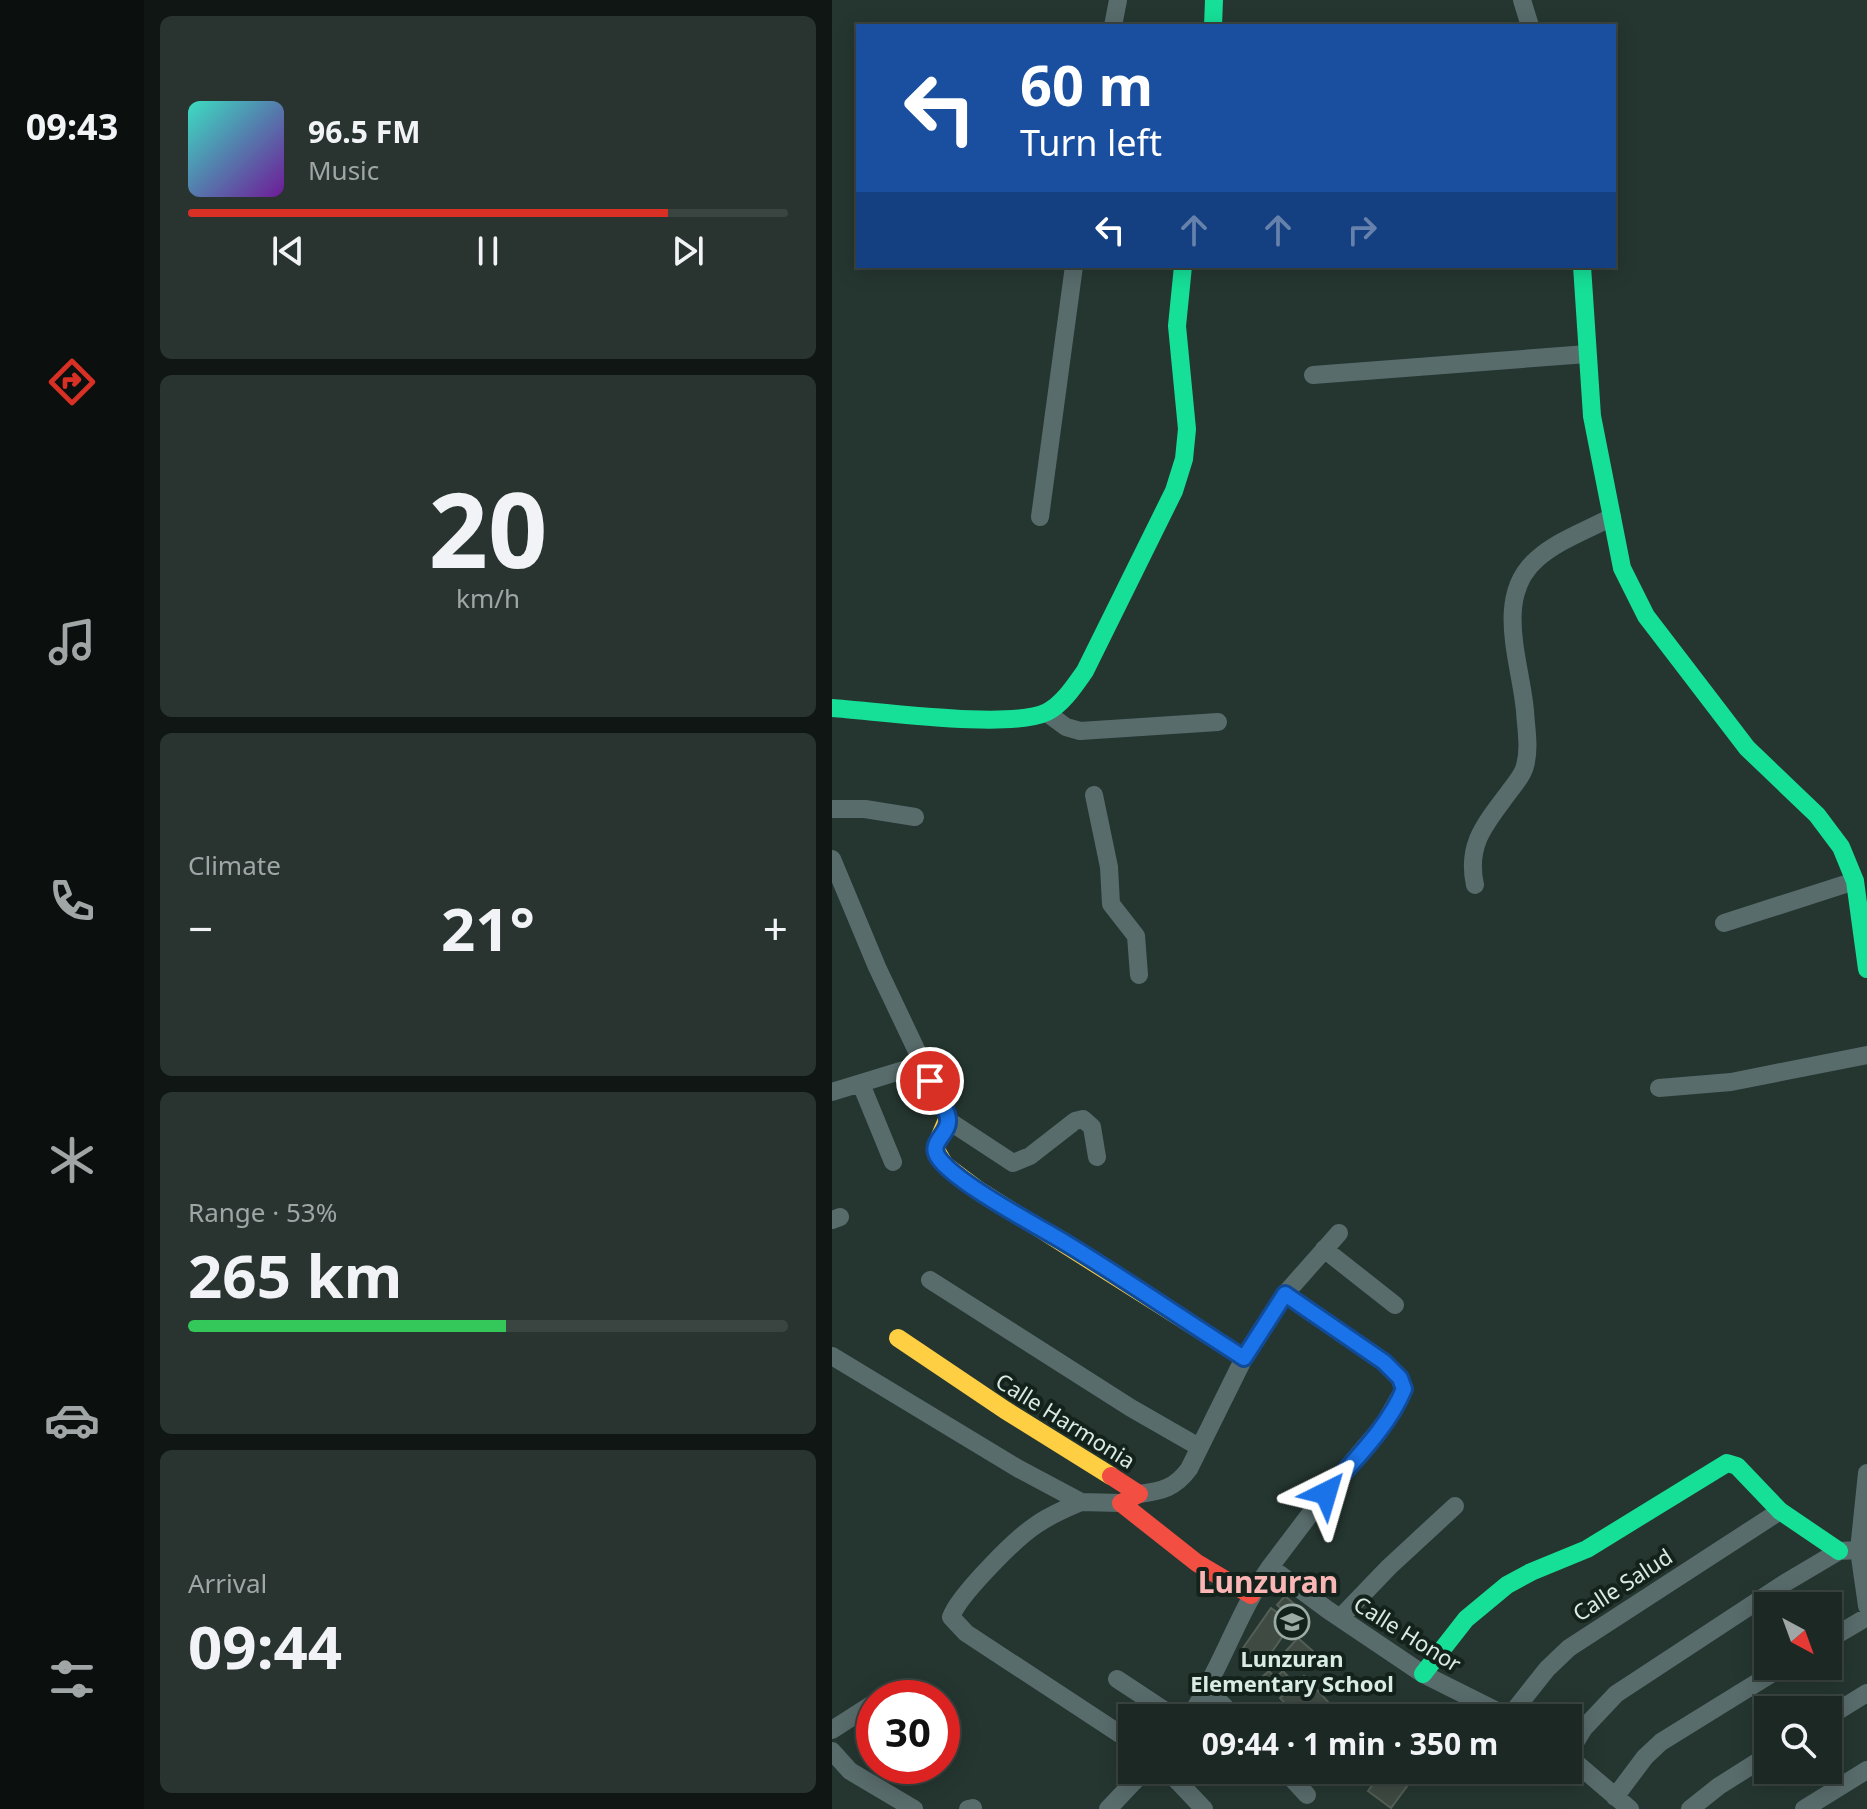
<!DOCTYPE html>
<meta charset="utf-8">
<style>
:root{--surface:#1c2824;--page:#293431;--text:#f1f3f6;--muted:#a0a6a6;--line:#3a4441;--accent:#d93025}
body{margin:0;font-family:"Noto Sans",sans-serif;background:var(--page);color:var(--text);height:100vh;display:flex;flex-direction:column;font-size:30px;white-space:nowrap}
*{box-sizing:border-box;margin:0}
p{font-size:26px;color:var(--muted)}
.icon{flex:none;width:44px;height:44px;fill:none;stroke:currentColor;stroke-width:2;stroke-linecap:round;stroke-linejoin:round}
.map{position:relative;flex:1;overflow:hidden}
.details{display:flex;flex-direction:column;gap:16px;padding:16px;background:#0f1614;width:688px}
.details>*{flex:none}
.guide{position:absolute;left:24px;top:24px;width:760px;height:244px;border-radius:0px;box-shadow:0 4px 20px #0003,0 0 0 2px var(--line);background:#1a4fa0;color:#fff;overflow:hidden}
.needle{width:52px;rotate:139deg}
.fabs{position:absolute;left:922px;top:1592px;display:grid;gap:16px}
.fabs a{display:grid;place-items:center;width:88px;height:88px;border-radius:0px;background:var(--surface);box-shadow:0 4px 20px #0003,0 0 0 2px var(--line);font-size:40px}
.speed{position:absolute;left:24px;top:1680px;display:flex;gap:16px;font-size:40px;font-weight:700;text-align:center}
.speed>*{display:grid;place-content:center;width:104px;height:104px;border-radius:50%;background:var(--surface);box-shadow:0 4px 20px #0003,0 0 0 2px var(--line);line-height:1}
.speed .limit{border:12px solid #d22;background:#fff;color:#111}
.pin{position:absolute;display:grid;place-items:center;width:68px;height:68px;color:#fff;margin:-34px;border:4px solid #fff;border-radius:50%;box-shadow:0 2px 8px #0007}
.me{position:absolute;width:88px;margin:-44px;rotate:40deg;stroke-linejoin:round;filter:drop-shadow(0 0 6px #0008)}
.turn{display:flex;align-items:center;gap:28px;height:168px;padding:0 32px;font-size:36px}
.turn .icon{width:104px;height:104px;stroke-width:2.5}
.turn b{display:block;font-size:56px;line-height:68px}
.lanes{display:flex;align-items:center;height:76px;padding:0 32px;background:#0003;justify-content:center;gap:40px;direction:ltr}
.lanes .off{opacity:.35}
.big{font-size:60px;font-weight:700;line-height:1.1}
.details .card{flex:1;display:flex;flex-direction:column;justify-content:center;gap:12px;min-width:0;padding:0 28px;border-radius:12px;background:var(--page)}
.details .dial{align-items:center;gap:0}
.dial b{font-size:104px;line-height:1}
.song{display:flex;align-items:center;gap:24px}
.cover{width:96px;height:96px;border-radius:12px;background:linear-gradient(135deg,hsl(170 70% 55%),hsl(280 70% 35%))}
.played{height:8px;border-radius:4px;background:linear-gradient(90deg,var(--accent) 80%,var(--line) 80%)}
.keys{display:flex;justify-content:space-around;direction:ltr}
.heat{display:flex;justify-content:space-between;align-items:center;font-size:44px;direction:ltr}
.charge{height:12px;border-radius:6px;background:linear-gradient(90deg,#34c759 53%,var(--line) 0)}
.trip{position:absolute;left:286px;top:1704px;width:464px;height:80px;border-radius:0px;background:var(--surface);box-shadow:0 4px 20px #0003,0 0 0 2px var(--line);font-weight:700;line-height:80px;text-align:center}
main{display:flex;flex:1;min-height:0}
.dock{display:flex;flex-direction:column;width:144px;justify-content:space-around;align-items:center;background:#0b100e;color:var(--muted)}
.dock .icon{width:56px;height:56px}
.dock .current{color:var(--accent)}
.dock b{font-size:36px;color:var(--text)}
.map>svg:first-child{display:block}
.building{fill:#3f4a43;stroke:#535e56;stroke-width:2}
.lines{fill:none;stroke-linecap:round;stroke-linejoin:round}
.street{stroke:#596c6c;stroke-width:18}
.fast{stroke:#16e098;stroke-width:18}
.slow{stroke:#ffcf43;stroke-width:18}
.jam{stroke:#f24e42;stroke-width:18}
.route-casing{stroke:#114b97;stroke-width:20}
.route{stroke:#1a73e8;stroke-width:14}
.labels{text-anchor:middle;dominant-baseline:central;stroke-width:8;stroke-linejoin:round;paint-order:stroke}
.street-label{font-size:22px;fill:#d9ece4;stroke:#14221c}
.poi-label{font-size:22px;font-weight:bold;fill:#d9ece4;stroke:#14221c}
.district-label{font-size:30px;font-weight:bold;fill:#fab6b4;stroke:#14221c}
</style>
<main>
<nav class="dock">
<b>09:43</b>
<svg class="icon current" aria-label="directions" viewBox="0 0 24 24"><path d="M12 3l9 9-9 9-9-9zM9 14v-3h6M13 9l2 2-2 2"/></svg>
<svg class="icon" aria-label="music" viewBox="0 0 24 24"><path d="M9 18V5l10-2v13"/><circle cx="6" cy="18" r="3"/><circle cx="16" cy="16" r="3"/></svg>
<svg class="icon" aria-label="phone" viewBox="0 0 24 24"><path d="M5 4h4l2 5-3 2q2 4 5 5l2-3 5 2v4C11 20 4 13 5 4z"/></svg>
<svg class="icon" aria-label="climate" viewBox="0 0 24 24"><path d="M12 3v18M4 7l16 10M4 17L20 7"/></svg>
<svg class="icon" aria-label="car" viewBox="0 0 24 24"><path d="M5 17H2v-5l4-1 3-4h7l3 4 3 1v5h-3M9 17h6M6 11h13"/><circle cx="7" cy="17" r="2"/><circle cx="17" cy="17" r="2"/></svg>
<svg class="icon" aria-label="filters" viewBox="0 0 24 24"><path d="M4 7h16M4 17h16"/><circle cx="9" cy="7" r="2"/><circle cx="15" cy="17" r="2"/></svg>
</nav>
<section class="details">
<div class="card">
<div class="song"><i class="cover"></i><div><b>96.5 FM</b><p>Music</p></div></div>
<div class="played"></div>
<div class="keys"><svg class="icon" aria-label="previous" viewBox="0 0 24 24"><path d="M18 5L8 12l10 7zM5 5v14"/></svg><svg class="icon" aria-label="pause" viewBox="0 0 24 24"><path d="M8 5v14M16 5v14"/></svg><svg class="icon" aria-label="next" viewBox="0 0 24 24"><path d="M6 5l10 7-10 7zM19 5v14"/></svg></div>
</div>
<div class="card dial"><b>20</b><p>km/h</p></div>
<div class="card"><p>Climate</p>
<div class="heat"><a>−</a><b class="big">21°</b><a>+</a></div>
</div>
<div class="card"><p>Range · 53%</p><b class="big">265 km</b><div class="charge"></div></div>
<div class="card"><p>Arrival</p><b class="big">09:44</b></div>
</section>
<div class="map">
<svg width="1035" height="1809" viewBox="0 0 1035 1809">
<rect width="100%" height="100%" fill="#253630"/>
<path class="building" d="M 453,1596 L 475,1615 L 467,1624 L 445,1605 Z
M 439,1608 L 460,1623 L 430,1666 L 409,1651 Z
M 466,1638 L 482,1652 L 468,1667 L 453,1652 Z
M 437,1671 L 443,1678 L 451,1671 L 459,1680 L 444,1693 L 430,1677 Z
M 472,1676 L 511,1718 L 466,1718 L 448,1698 Z
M 551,1770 L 587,1770 L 559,1808 L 536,1791 Z"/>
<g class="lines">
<path class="street" d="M 690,0 L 698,26
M 281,26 L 286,0
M 481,375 L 755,354
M 208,517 L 242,266
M 215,713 L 234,727 L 248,731 L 386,722
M 262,795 L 277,867 L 279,904 L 304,936 L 307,975
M 0,809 L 33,809 L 83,817
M 0,859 L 45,967 L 91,1064 L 0,1092
M 643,885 C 634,844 654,823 677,792 C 683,784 691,775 693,766 C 698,748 694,729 693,711 C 689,663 661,597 705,559 C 725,541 755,530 780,517
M 892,923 L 1023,881
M 29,1084 L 61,1162
M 827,1088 L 899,1082 L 1035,1055
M 117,1121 L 181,1163 L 198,1156 L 243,1121 L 251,1119 L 260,1127 L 265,1157
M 0,1220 L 8,1217
M 492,1249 L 563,1305
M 98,1280 L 299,1408 L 367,1447
M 0,1356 L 187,1469 L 249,1502 L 289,1503
M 1035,1473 L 1027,1550 L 1035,1606
M 307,1494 C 330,1491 343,1488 357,1469 L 412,1358 L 453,1294 L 507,1233
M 249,1502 C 233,1509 218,1515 204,1525 C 184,1538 127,1595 119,1617 L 134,1633 L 300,1742
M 438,1567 L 494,1493 L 552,1424 L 572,1389 L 568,1378 L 552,1362 L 453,1294
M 508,1618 L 557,1567 L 623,1506
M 996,1640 L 1035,1617
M 285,1679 L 344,1718
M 376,1690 L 404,1718
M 677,1717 L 715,1669 L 737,1648 L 948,1511
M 996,1717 L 1035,1693
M 357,1718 C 389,1669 405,1614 438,1567 L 496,1610 L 591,1674 L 679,1718
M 0,1730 L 42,1703
M 0,1751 L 18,1771 L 82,1809
M 736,1754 L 752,1728 L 784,1694 L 953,1583 L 1007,1551 L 1027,1550
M 736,1756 L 798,1809
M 335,1770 L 372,1809
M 452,1770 L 475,1795
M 783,1797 L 813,1757 L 829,1742 L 952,1666
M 136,1809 L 141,1808
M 276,1809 L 313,1770
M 858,1809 L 887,1786 L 936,1755
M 972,1809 L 1035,1770"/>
<path class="fast" d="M 381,26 L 382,0
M 750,266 L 760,416 L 790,568 L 814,616 L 915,748 L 985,815 L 1009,847 L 1023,881 L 1035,969
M 0,708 C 45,711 179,730 215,712 C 231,704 243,685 253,671 L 342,491 L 352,459 L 355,429 L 345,326 L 351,266
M 591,1674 L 634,1619 L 675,1585 L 699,1572 L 755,1549 L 895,1463 L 905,1466 L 948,1511 L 1007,1551"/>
<path class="slow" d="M 91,1064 L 116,1117 L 103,1148 L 113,1165 L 145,1189 L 412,1358
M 66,1338 L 173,1410 L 279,1476"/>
<path class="jam" d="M 279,1476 L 307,1494 L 289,1503 L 365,1563 L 419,1595"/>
</g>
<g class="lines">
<g class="route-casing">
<path id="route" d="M 98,1081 C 103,1091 115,1108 116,1119 C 118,1134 96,1142 106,1157 C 122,1182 204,1225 232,1242 C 293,1279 352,1320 412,1358 L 453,1294 L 552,1362 L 568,1378 L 572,1389 C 556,1428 521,1461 494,1493"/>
</g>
<use href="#route" class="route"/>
</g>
<defs>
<g id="school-ring" transform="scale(1.8)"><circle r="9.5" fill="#14221c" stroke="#9aaca5" stroke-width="1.5"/><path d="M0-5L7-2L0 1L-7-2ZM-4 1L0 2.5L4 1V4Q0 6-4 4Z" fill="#9aaca5"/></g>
</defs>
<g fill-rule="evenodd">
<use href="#school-ring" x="460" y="1622"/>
</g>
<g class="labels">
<g class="street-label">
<text transform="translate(234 1420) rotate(32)">Calle Harmonia</text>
<text transform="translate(790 1584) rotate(-33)">Calle Salud</text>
<text transform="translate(576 1633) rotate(32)">Calle Honor</text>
</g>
<g class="poi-label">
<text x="460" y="1658">Lunzuran<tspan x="460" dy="25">Elementary School</tspan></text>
</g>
<g class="district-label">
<text x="436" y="1581">Lunzuran</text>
</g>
</g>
</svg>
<div class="fabs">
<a><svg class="needle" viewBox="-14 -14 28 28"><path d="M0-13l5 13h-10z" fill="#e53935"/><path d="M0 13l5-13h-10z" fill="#a0a6a6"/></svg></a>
<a><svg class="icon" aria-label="search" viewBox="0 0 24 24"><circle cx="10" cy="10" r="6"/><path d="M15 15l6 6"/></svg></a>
</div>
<div class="speed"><div class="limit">30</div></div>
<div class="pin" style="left:98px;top:1081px;background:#d93025"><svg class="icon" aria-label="arrive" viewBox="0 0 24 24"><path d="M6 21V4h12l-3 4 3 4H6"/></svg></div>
<svg class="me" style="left:494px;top:1493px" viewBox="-20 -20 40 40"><path d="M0-17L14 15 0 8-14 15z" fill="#1a73e8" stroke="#fff" stroke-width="4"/></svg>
<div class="trip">09:44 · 1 min · 350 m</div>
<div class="guide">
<div class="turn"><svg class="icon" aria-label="left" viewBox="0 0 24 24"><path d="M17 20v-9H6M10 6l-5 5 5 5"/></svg><div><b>60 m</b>Turn left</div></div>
<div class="lanes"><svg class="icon" aria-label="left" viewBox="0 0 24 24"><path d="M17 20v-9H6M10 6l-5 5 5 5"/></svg><svg class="icon off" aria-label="ahead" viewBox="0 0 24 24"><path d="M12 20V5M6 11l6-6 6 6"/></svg><svg class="icon off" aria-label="ahead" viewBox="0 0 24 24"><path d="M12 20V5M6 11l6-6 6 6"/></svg><svg class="icon off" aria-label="right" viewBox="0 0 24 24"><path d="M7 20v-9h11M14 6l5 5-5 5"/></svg></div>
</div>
</div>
</main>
